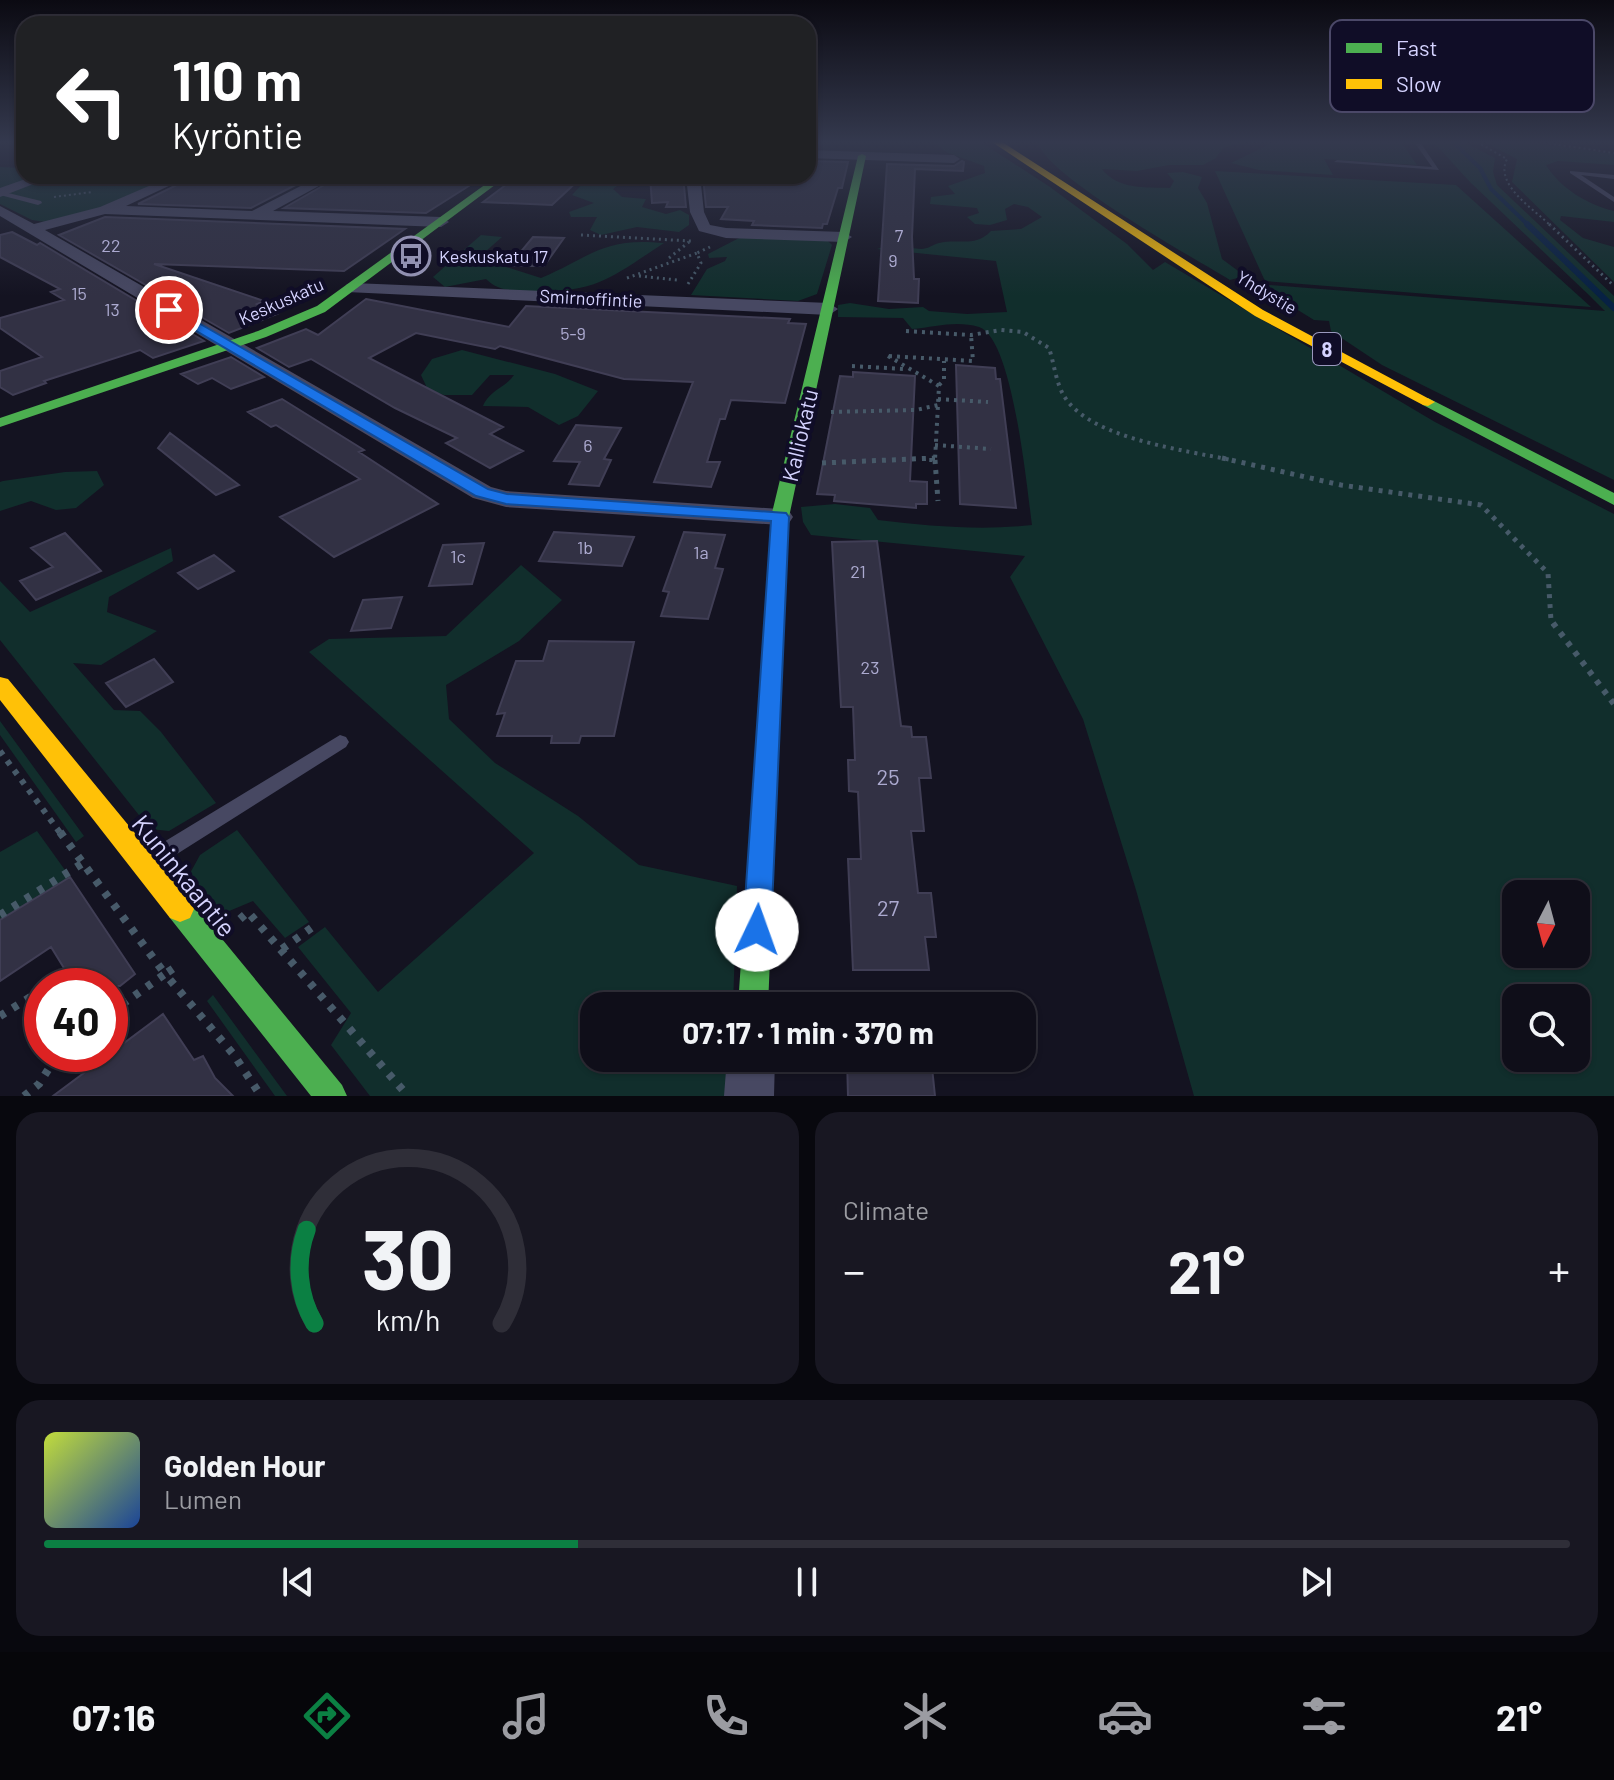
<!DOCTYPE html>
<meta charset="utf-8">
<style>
:root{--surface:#0f0e19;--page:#181722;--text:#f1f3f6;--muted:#9b9ca2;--line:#2f2e38;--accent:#0b8043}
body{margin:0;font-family:Barlow,sans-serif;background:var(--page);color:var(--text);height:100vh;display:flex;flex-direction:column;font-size:30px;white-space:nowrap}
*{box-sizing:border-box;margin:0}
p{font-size:26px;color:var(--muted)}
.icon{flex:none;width:44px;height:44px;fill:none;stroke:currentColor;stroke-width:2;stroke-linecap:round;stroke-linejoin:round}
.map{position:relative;height:1096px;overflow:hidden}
.details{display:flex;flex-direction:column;gap:16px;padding:16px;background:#08080e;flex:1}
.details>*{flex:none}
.guide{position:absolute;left:16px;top:16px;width:800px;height:168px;border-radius:24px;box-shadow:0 2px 6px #0004,0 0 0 2px var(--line);background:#202124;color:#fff;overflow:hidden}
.needle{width:52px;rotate:186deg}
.tools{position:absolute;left:1502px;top:880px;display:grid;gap:16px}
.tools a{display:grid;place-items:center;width:88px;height:88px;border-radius:16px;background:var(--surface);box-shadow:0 2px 6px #0004,0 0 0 2px var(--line);font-size:40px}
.speed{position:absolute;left:24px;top:968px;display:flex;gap:16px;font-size:40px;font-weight:700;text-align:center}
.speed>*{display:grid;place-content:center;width:104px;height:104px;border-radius:50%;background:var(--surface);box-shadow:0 2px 6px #0004,0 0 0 2px var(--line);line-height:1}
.speed .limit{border:12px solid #d22;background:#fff;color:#111}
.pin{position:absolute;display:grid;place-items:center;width:68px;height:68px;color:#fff;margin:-34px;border:4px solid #fff;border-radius:50%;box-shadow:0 2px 8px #0007}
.me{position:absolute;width:88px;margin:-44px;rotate:3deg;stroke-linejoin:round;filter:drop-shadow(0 0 6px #0008)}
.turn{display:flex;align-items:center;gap:28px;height:168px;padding:0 24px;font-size:36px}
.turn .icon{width:104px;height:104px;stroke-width:2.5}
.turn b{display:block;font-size:56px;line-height:68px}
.big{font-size:60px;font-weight:700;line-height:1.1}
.details .card{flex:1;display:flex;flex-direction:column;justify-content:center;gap:12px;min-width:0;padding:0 28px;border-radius:24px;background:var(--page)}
.details .dial{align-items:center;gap:0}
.dial svg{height:208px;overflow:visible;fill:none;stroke:var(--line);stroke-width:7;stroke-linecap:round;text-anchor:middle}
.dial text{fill:var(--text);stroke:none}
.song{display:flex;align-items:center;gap:24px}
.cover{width:96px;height:96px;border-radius:12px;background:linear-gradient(135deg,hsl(70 70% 55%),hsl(220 70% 35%))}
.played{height:8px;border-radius:4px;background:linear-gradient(90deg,var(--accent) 35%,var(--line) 35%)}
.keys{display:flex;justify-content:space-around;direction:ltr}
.heat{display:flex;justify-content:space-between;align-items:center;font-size:44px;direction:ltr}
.details .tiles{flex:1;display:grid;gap:16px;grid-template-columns:1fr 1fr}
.card:last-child{grid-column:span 2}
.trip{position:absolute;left:580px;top:992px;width:456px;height:80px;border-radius:24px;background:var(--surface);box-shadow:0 2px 6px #0004,0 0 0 2px var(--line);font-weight:700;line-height:80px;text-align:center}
.dock{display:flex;height:128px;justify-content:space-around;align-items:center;background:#06060a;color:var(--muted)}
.dock .icon{width:56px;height:56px}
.dock .active{color:var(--accent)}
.dock b{font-size:36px;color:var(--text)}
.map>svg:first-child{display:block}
.green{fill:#112e2c;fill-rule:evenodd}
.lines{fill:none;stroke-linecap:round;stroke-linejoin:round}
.stream-far1{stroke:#072144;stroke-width:4}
.stream{stroke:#072144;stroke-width:6}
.building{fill:#323144;stroke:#403e55;stroke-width:2}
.path-far5{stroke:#475a69;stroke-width:2;stroke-dasharray:2 3;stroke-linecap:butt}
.path-far4{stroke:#475a69;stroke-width:3;stroke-dasharray:2 4;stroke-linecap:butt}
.path-far3{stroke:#475a69;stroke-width:4;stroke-dasharray:3 5;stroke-linecap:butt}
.path-far2{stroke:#475a69;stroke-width:5;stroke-dasharray:4 6;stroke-linecap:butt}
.path-far1{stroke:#475a69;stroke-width:6;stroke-dasharray:5 7;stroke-linecap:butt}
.path{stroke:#475a69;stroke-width:8;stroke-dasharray:6 9;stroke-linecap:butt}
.lane{fill:#474862;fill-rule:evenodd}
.street{fill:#474862;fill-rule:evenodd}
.fast{fill:#4caf50;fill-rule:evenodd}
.slow{fill:#ffc107;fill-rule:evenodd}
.route{fill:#1a73e8;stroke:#114b97;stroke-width:2}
.labels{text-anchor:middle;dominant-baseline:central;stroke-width:8;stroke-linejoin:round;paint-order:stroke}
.number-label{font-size:18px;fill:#acaad0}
.far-poi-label{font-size:18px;fill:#d5d3ff;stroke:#100d27;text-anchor:start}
.far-street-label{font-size:18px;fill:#d5d3ff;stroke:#100d27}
.shield{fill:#100d27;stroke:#9a98be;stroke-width:2}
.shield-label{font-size:20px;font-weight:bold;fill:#d5d3ff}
.street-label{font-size:22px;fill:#d5d3ff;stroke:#100d27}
.near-number-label{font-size:22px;fill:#acaad0}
.near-street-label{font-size:26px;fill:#d5d3ff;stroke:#100d27}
.key{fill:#100d27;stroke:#4b4868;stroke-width:2}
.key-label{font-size:22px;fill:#d5d3ff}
</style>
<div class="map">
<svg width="1614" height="1096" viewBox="0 0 1614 1096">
<rect width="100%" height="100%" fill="#141321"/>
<path class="green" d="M 933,142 L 981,142 L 1050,187 L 1127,244 L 1153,270 L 1165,262 L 1435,422 L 1614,514 L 1614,1096 L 1194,1096 L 1136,890 L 1083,719 L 1010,577 L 1025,556 L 811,535 L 803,522 L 801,507 L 835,504 L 870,508 L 878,520 C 930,526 980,531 1032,525 C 1027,489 1013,338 979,327 C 956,320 936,327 912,329 L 903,318 L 838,317 L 838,305 L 850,303 L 889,309 L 923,307 L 929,311 L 967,314 L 1007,312 L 996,261 L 877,249 C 893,244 905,248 921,249 C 928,249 932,245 939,243 C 959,238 975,248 991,231 L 1021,229 L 1042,217 L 1028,207 L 1014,204 L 1005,209 L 1007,220 L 990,225 L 975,224 L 967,217 L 979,213 L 977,208 L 930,204 L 931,197 L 955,194 L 948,186 L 985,173 L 984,166 L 946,152 ZM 1516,894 L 1576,894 L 1576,954 L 1516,954 ZM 1516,998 L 1576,998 L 1576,1058 L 1516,1058 Z
M 1038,142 L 1244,142 L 1223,148 L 1216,158 L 1203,165 L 1169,165 L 1137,171 L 1102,169 C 1118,190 1146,187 1170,188 L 1174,181 L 1167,173 L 1183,172 L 1202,177 L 1198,188 L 1207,203 L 1222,259 L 1245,276 L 1230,280 C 1196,259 1044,175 1038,142 Z
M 1274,142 L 1464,142 L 1495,158 L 1493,172 L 1497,185 L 1614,296 L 1614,480 L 1382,365 L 1331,331 L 1329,321 L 1314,320 L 1256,284 L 1605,311 L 1590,296 L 1470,182 L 1436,145 L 1402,143 L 1417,165 L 1324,159 L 1333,175 L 1259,170 L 1231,163 Z
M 1484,142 L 1527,142 L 1614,154 L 1614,165 L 1558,161 L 1546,165 C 1560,188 1588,205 1614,211 L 1614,222 L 1561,216 L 1560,220 L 1583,238 L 1614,247 L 1614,282 L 1512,182 L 1517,159 Z
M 0,167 L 24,168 L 24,176 L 176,176 L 96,210 L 45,222 L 32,220 L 0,204 Z
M 1215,171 L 1456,185 L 1591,307 L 1265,281 Z
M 607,178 L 626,179 L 613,189 L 622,197 L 646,199 L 642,207 L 666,214 L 680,210 L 689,215 L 689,225 L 679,232 L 637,227 L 601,235 L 590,230 L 597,217 L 571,217 L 569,212 L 594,203 L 572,195 L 586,180 Z
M 481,235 L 502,237 L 485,252 L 509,255 L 503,266 L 541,278 C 593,256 602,237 664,243 C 609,279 595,294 526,291 C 508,290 499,291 486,279 L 445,287 L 433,277 Z
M 741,237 L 828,241 L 832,245 L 817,294 L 798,301 L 691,295 L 707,269 L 725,261 L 727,257 L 709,258 L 708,254 Z
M 462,350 L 555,374 L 598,391 L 578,416 L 559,425 L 528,407 L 483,406 C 491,389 504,389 514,375 L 490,375 L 472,395 L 444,395 L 428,390 L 421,375 L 432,359 Z
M 97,471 L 104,485 L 76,508 L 56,510 L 31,501 L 0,511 L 0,482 L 3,481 L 65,472 Z
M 171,548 L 173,561 L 109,597 L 107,612 L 157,631 L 101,665 L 73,663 L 114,710 L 140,711 L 161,732 L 216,803 L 169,831 L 150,829 L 0,640 L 0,581 L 30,612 Z
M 521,565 L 562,600 L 519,641 L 446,685 L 449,719 L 495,763 L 578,816 L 639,865 L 737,886 L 733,1006 L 594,1006 L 594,1058 L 731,1058 L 730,1096 L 370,1096 L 331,1045 L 351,1013 L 298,947 L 325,927 L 378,992 L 534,853 L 309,652 L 329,639 L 446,636 Z
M 0,721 L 84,836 L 76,842 L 0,735 Z
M 237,830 L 309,922 L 285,938 L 253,901 L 222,914 L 188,877 L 200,855 Z
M 37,831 L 70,877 L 0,920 L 0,852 Z
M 213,995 L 287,1096 L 275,1096 L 207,1001 Z"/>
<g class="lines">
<path class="stream-far1" d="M 1453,142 L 1480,168 L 1491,189 L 1529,226"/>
<path class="stream" d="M 1527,224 L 1614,308"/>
</g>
<path class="building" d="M 808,161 L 848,162 L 842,188 L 838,188 L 827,224 L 823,224 L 822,228 L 752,225 L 754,221 L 721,219 L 728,207 L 706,207 L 703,176 L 808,176 Z
M 962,161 L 964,162 L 963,171 L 915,169 L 912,237 L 914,279 L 919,279 L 918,303 L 878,301 L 887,164 L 954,166 Z
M 195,176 L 313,176 L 251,208 L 138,204 Z
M 340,176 L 370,176 L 364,180 L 443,183 L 451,176 L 483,177 L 426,213 L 284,208 Z
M 552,176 L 583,176 L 552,205 L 483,202 L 515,178 L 548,179 Z
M 650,176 L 683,176 L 686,207 L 666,207 L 668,202 L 652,203 Z
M 105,217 L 405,229 L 344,271 L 154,264 L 264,301 L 257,304 L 277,314 L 229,333 L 59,235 Z
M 12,232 L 37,245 L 40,243 L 204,341 L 153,358 L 140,350 L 44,381 L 46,383 L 13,395 L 0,387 L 0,371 L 42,357 L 0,328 L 0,318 L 64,300 L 51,292 L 60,289 L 0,257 L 0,235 Z
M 533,237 L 564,238 L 544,266 L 509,266 Z
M 366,299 L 509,327 L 526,306 L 790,319 L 788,323 L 806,324 L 785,403 L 731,400 L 725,419 L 720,419 L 707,462 L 720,462 L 711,487 L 654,482 L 693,382 L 624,379 L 500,346 L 495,349 L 416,333 L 369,358 L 503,427 L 490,434 L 523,451 L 490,468 L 446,443 L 457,438 L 395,408 L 311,359 L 289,367 L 257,348 L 306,329 L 318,335 Z
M 231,357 L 264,377 L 231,389 L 212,378 L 198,384 L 181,374 Z
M 956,365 L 995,368 L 996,379 L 1000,379 L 1016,508 L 960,504 Z
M 853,372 L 915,376 L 910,481 L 927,482 L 927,504 L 916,504 L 916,508 L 834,501 L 835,495 L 817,494 L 840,376 L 853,377 Z
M 282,399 L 364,450 L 359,452 L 438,504 L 334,557 L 280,517 L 360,479 L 276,425 L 271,427 L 248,412 Z
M 576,425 L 621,428 L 604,459 L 611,460 L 599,486 L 569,484 L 580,462 L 554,461 Z
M 170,433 L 239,485 L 216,495 L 158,448 Z
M 554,532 L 634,537 L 622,566 L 539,561 Z
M 684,532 L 725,535 L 715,568 L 723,569 L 708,619 L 661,616 L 669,592 L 663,591 Z
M 65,533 L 101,571 L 36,600 L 20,581 L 53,567 L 31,548 Z
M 877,541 L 901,726 L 911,727 L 912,737 L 926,737 L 931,778 L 919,778 L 924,831 L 911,831 L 918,893 L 931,893 L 936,937 L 925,937 L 929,970 L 853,970 L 848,859 L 861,859 L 858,792 L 849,791 L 848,760 L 855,760 L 853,707 L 841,707 L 832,542 Z
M 484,543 L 472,584 L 429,586 L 443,545 Z
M 214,555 L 234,571 L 198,589 L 178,573 Z
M 402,597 L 391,628 L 351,631 L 363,600 Z
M 549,641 L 634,642 L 614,736 L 581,736 L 579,743 L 551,743 L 552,736 L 497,736 L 505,713 L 497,714 L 516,661 L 543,661 Z
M 154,659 L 173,682 L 126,707 L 106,683 Z
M 70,877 L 135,974 L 120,986 L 75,986 L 51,947 L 0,981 L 0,920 Z
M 163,1014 L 194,1060 L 203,1056 L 215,1078 L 233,1096 L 53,1096 Z
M 847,1058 L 931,1058 L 935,1096 L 848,1096 Z"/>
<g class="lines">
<path class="path-far5" d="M 1477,142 L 1507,159 C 1494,185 1534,209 1551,226
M 1539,142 L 1614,153
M 54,197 L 92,192"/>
<path class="path-far4" d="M 1549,224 L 1614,286
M 581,235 L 691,241
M 669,258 L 689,242
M 639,276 L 677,280
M 627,278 L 697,253
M 688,284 L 701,263 L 697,253 L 710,247"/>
<path class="path-far3" d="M 906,331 L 971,335 L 1001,330 L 1023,332 L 1049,348 C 1054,363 1056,383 1064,396 C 1090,439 1185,450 1231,460
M 888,356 L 939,386 L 935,460 L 927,460
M 889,356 L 973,361 L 971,335
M 852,366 L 904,369
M 939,385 L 944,380 L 944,361
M 938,399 L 988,402
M 831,412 L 916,410 L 938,405
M 935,445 L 991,449"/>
<path class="path-far2" d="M 1222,458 L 1341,485 L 1481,505 L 1548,573 L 1551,621 L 1554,625
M 935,460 L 938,501
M 822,463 L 935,458"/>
<path class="path-far1" d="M 1553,623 L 1614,704
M 0,751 L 61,834"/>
<path class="path" d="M 60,832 L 165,974 L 174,968
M 0,915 L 83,863
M 240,919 L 248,912 L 408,1096
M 282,949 L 317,924
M 110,1013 L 165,974 L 234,1055 L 261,1096
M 0,1016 L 32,996 L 42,1013
M 24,1096 L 39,1084 L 58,1054"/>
<path class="lane" d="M 1414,142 L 1420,142 L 1439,170 L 1334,162 L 1337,160 L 1432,167 Z
M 1570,171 L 1614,175 L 1614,179 L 1581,175 L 1614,197 L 1614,202 L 1570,173 Z
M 0,191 L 41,201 L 42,203 L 38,205 L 0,195 Z
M 340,735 L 346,737 L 349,742 L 346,747 L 158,866 L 151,869 L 144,866 L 141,860 L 144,854 Z"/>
<path class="street" d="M 808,150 L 954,155 L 960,159 L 954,163 L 808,158 Z
M 34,176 L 54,176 L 0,197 L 0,188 Z
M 172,176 L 190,176 L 126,206 L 252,211 L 320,176 L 337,176 L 273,211 L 441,217 L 449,222 L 441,227 L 105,214 L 45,230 L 491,487 L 506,491 L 780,509 L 789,511 L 793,517 L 789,523 L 780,525 L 506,507 L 473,498 L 0,216 L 0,206 L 34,224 L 100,207 Z
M 686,176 L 700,176 L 704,212 L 710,225 L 726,228 L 844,232 L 852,237 L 844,242 L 726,238 L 699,231 L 690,212 Z
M 353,283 L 829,303 L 838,309 L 829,315 L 347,292 L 344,288 L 347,284 Z
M 727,1058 L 775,1058 L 774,1096 L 724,1096 Z"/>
<path class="fast" d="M 862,154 L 866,156 L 789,517 L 768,1006 L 738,1006 L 771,517 L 858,156 Z
M 497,176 L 507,176 L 325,312 L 266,337 L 0,427 L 0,418 L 258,331 L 317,306 Z
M 1428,398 L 1614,493 L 1614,505 L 1423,405 L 1421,402 Z
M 180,896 L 190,900 L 342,1085 L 347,1096 L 311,1096 L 170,918 L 166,909 L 170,900 Z"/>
<path class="slow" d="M 992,142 L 1002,142 L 1263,310 L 1435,402 L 1428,406 L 1423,405 L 1255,316 Z
M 0,677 L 8,679 L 190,900 L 194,909 L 190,918 L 180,922 L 170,918 L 0,700 Z"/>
</g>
<linearGradient id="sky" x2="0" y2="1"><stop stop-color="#0b0a12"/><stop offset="0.48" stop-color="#34394e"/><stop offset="1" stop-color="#34394e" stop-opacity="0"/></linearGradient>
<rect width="1614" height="296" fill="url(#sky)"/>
<path class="route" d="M 169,306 L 488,489 L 507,494 L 786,513 L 789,517 L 771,930 L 767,939 L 757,943 L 748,939 L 743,930 L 771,521 L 506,504 L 476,496 L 164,312 L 163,310 Z"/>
<defs>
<g id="bus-ring" transform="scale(2)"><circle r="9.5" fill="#100d27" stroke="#9190b1" stroke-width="1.5"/><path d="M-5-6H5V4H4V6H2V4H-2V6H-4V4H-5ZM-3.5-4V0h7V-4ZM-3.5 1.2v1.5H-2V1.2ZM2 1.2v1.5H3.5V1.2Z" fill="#9190b1"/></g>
</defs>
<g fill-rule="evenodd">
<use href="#bus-ring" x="411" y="256"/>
</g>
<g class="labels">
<g class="number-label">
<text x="899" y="235">7</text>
<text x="111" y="245">22</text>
<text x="893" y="260">9</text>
<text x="79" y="293">15</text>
<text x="112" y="309">13</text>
<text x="573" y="333">5-9</text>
<text x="588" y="445">6</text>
<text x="585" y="547">1b</text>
<text x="701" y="552">1a</text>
<text x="458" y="556">1c</text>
<text x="858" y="571">21</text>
<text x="870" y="667">23</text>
</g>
<g class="far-poi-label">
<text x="439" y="256">Keskuskatu 17</text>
</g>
<g class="far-street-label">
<text transform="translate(1267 292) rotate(31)">Yhdystie</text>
<text transform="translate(591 298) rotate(3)">Smirnoffintie</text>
<text transform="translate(281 301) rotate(-24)">Keskuskatu</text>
</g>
<rect class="shield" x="1313" y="333" width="28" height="32" rx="6"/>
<g class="shield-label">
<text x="1327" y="349">8</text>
</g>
<g class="street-label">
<text transform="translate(799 435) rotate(-77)">Kalliokatu</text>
</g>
<g class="near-number-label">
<text x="888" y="776">25</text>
<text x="888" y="907">27</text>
</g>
<g class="near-street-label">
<text transform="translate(185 875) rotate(51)">Kuninkaantie</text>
</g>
</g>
<rect x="1330" y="20" width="264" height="92" rx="12" class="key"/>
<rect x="1346" y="43" width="36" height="10" fill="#4caf50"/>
<rect x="1346" y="79" width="36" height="10" fill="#ffc107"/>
<g class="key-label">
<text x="1396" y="56">Fast</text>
<text x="1396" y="92">Slow</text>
</g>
</svg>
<div class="tools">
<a><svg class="needle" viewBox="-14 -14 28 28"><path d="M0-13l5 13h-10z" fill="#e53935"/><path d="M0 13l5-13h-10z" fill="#9b9ca2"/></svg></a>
<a><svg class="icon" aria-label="search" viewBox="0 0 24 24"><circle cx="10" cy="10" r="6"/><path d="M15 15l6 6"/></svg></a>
</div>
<div class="speed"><div class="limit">40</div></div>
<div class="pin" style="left:169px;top:310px;background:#d93025"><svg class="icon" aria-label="arrive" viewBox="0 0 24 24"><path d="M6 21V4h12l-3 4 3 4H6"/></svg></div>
<svg class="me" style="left:757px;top:930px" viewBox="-20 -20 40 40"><circle r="19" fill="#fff"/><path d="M0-13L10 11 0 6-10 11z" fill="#1a73e8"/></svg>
<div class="trip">07:17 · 1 min · 370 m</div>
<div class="guide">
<div class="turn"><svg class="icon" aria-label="left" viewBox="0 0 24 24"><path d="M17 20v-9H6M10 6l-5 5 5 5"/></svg><div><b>110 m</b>Kyröntie</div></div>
</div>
</div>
<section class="details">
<div class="tiles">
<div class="card dial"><svg viewBox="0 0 100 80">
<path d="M14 69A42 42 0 1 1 86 69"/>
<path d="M14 69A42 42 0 0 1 11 33" stroke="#0b8043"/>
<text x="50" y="56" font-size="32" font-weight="700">30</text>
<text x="50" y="72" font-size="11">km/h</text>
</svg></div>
<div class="card"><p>Climate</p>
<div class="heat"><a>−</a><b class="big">21°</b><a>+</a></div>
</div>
<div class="card">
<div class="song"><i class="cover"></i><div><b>Golden Hour</b><p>Lumen</p></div></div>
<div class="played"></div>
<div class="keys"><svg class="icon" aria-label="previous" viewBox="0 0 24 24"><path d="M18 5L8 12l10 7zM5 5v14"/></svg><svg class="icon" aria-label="pause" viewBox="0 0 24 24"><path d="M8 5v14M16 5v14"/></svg><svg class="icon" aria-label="next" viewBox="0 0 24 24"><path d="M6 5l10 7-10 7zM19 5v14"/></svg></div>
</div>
</div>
</section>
<nav class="dock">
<b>07:16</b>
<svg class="icon active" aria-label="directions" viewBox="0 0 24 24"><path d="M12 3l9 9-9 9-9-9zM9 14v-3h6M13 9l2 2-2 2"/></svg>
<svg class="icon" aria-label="music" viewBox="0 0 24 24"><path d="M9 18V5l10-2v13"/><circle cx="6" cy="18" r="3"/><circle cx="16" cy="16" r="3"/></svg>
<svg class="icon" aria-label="phone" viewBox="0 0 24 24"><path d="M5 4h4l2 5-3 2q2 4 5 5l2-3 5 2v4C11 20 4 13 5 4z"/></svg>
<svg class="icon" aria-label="climate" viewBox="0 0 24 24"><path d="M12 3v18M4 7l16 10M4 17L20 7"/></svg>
<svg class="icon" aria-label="car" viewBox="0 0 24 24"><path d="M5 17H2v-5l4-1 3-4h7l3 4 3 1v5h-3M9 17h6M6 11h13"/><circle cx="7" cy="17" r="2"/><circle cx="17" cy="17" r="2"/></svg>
<svg class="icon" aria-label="filters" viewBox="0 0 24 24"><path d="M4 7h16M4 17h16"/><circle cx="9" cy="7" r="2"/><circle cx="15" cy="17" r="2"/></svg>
<b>21°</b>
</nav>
